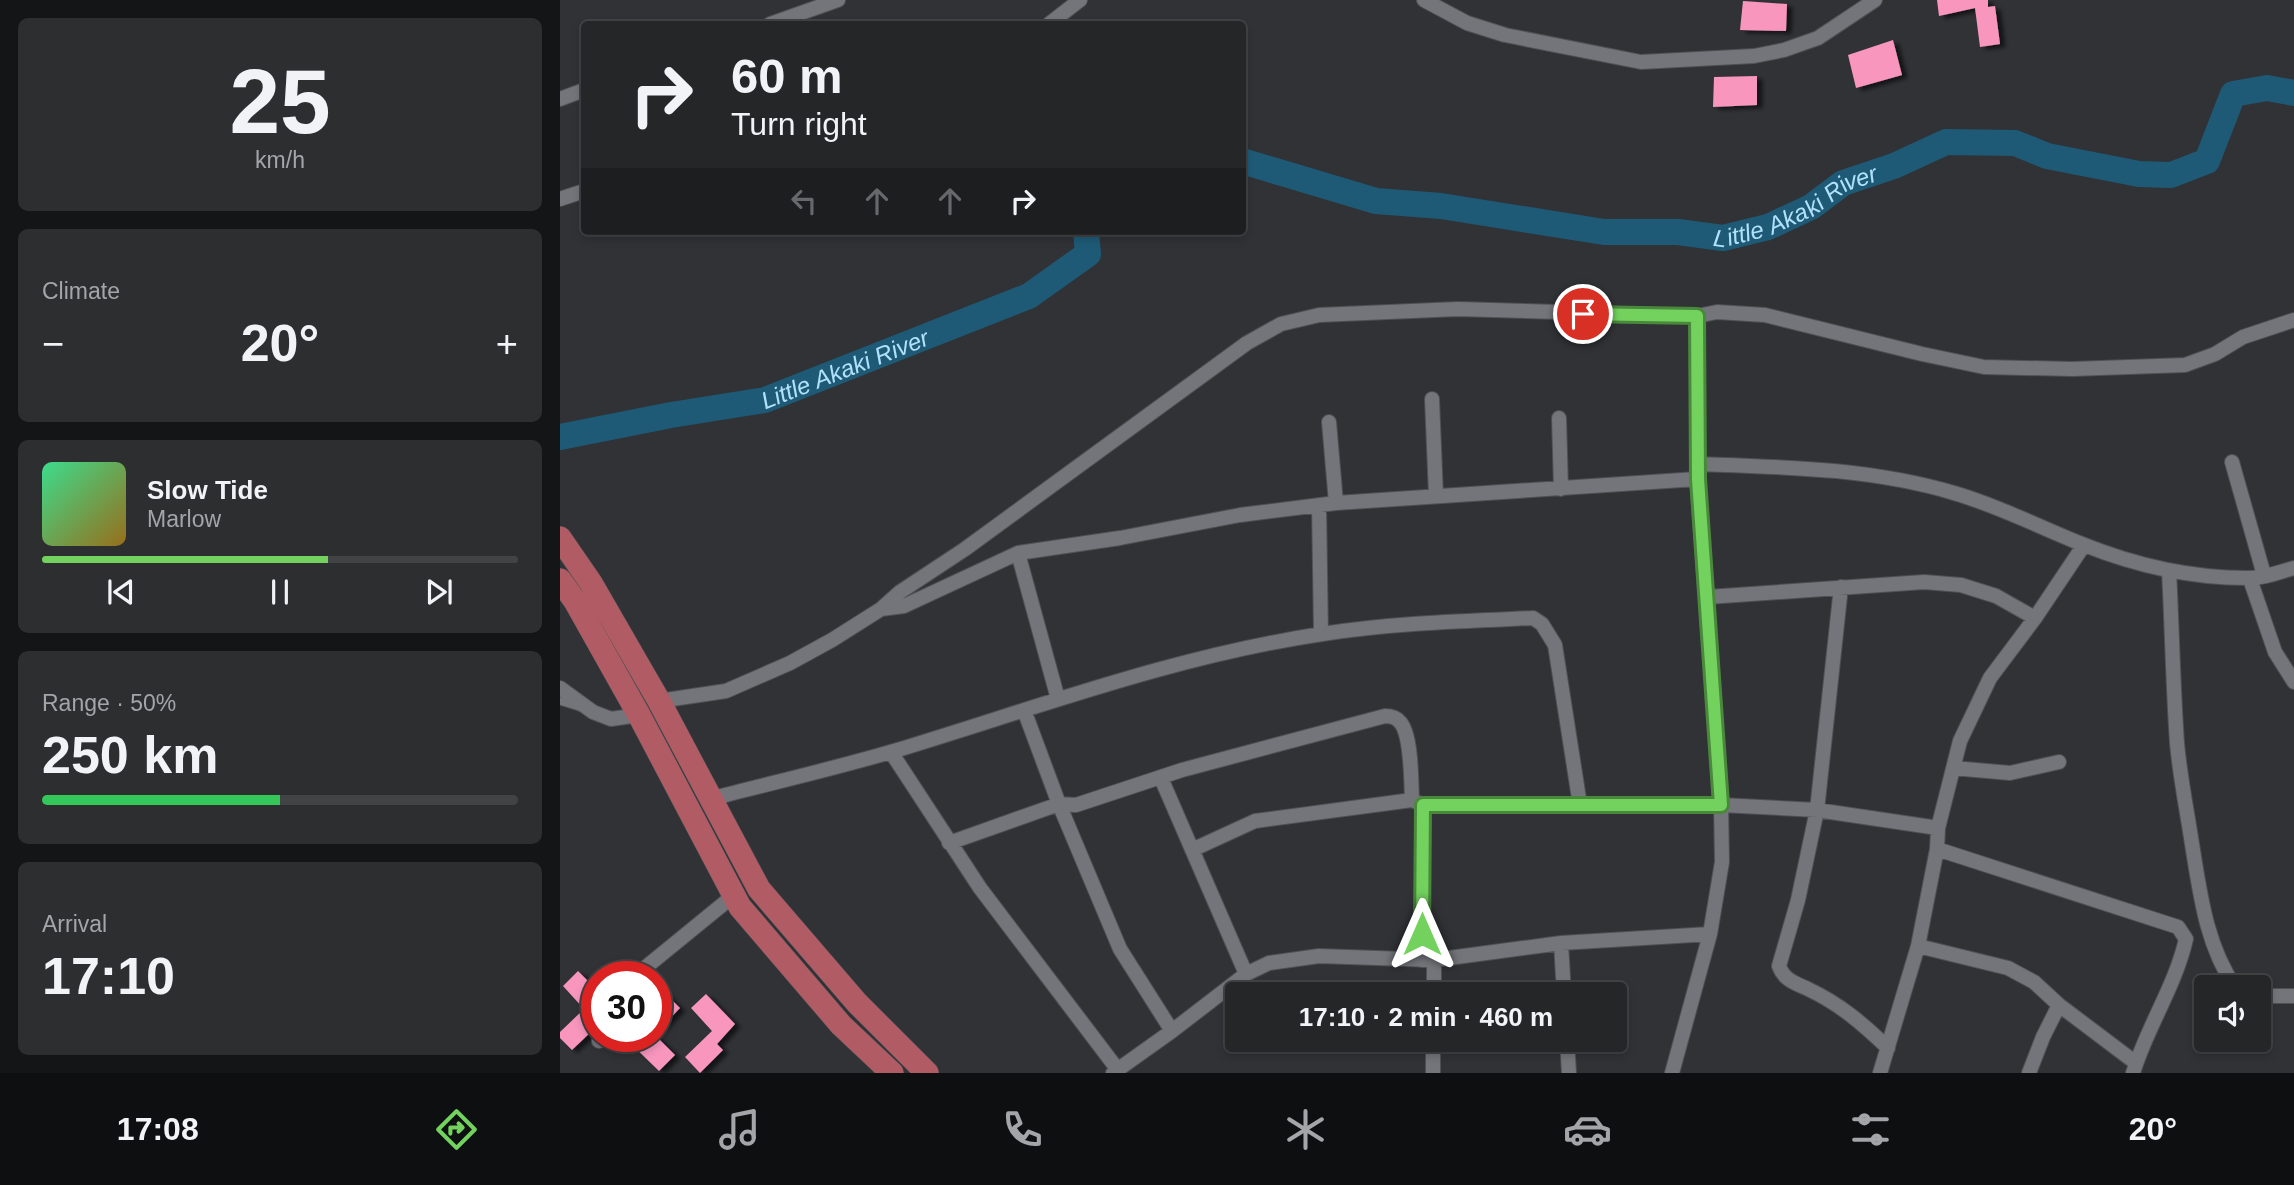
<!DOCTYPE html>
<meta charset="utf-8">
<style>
:root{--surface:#242628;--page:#2c2e30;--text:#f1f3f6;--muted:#a3a5a8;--line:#414345;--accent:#72d25d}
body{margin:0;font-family:Helvetica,sans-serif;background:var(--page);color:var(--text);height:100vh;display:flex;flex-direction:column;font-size:26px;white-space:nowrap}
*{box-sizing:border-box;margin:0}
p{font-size:23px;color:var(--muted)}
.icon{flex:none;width:38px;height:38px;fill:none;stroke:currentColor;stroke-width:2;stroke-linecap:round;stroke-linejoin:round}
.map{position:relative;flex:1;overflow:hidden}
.details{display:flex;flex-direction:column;gap:18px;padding:18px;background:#141516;width:560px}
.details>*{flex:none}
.banner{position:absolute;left:21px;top:21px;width:665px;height:214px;border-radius:7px;box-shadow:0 4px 10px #0003,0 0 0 2px var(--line);background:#242628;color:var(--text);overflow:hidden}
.buttons{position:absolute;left:1634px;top:975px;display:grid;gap:14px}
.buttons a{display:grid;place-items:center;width:77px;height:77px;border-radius:7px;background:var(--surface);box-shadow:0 4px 10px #0003,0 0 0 2px var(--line);font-size:35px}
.speed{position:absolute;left:21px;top:961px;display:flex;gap:14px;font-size:35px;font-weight:700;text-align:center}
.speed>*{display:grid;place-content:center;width:91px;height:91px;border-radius:50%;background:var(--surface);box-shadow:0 4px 10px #0003,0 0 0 2px var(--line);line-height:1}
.speed .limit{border:10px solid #d22;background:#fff;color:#111}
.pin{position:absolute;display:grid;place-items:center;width:60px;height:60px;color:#fff;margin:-30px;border:4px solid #fff;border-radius:50%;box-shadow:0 2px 7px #0007}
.me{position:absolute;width:77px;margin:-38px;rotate:0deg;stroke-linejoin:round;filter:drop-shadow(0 0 5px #0008)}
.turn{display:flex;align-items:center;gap:24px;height:147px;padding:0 35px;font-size:32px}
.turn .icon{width:91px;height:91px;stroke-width:2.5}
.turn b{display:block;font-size:49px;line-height:60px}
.lanes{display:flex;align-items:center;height:66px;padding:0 35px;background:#0003;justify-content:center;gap:35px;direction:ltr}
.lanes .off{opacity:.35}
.big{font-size:52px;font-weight:700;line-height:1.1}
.details .widget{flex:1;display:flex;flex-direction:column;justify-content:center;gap:10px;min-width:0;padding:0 24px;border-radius:10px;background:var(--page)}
.details .dial{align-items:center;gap:0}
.dial b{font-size:91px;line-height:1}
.song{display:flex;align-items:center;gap:21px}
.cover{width:84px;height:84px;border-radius:10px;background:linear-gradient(135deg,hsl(150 70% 55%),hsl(40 70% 35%))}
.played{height:7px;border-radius:4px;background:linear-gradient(90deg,var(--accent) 60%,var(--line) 60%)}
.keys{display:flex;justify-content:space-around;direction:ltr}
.heat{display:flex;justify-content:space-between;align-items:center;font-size:38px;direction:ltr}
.charge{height:10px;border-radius:5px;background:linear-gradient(90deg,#34c759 50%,var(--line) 0)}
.trip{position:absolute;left:665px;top:982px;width:402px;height:70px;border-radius:7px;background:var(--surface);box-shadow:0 4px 10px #0003,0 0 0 2px var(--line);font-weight:700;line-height:70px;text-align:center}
.dock{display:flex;height:112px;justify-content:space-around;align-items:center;background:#0e0f10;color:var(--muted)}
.dock .icon{width:49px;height:49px}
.dock .active{color:var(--accent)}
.dock b{font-size:32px;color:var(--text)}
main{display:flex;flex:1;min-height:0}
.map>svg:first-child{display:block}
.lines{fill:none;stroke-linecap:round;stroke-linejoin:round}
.river{stroke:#1e5a76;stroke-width:26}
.building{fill:#f996be;filter:url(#shadow)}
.lane-casing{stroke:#4e5054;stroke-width:9}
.street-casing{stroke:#4e5054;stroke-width:16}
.primary-casing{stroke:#4e5054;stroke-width:24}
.lane{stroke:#73757a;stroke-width:7}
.street{stroke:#73757a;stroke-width:14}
.primary{stroke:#b15c64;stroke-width:23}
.route-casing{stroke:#4a883c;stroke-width:18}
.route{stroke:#72d25d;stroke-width:12}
.labels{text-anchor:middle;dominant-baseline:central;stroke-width:7;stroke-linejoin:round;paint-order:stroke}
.water-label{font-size:24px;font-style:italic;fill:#b0e1fc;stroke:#191a1c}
</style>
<main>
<section class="details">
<div class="widget dial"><b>25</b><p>km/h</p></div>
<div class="widget"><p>Climate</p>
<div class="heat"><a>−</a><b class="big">20°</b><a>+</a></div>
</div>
<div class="widget">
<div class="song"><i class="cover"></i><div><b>Slow Tide</b><p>Marlow</p></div></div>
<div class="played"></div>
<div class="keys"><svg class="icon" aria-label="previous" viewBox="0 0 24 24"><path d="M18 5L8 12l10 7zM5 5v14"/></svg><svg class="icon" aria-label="pause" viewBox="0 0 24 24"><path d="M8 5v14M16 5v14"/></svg><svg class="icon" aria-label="next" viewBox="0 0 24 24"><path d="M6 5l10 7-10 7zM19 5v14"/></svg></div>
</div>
<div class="widget"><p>Range · 50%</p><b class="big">250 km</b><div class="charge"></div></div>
<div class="widget"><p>Arrival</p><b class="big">17:10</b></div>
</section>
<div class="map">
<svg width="1734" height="1073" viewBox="0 0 1734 1073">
<defs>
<filter id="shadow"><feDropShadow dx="5.5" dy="3" stdDeviation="2" flood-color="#0009"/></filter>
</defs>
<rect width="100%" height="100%" fill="#303236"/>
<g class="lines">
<g class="river">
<path id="s1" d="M 682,161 L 816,201 L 881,206 L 1044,232 L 1118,232 L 1163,238 L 1208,227 L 1251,207 L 1283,183 L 1334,166 L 1386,142 L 1455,143 L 1487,156 L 1579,174 L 1611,175 L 1647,161 L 1673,94 L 1707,88 L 1734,93"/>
<path id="s2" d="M 0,437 L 111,415 L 205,400 L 469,296 L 528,254 L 526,231"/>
</g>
</g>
<path class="building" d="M 1377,0 L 1428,0 L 1428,7 L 1435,6 L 1440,44 L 1420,47 L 1415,8 L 1379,16 Z
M 1183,1 L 1227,4 L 1226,31 L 1180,30 Z
M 1333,40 L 1342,75 L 1296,88 L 1288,55 Z
M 1197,76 L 1197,105 L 1153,107 L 1154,77 Z
M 18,971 L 37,990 L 37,1022 L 33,1018 L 29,1022 L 35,1028 L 12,1050 L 0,1038 L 0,1032 L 24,1009 L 3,986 Z
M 105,993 L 120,1008 L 96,1033 L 96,1002 Z
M 146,994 L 175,1024 L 157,1044 L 163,1050 L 140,1073 L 125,1057 L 152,1031 L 131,1008 Z
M 63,1036 L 96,1036 L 115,1055 L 99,1071 Z"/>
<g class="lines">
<g class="lane-casing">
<path id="lane" d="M 0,701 L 19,707"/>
</g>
<g class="street-casing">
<path id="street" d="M 864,0 L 907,23 L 945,35 L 1081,62 L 1194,56 L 1224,50 L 1258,38 L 1315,0
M 210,24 L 278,0
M 489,24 L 520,0
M 0,99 L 24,90
M 0,199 L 24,191
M 872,399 L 876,496
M 999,418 L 1001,489
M 769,422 L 776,503
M 1672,462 L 1704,575
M 1137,464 C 1224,467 1310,468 1394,493 C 1439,506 1479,527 1522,544 C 1574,565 1632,578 1687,578 C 1702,579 1719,572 1734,568
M 759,505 L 761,634
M 458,553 L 498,699
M 1609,571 C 1612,628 1613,686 1617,743 C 1620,777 1627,811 1632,844 C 1640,893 1646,945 1675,987
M 1690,579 L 1715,652 L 1734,682
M 1281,587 L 1257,810 L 1238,900 L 1219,966 C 1224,980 1235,983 1248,989 C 1280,1004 1303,1024 1328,1048
M 1148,597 L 1364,582 L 1401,585 L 1436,596 L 1475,618
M 321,609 L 344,606 L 458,553 L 560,538 L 680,515 L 776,503 L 1137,479
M 0,688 L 33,712 L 51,719 L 79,715
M 99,701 L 166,691 L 230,663 L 272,640 L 321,609 L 340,592 L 405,549 L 687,343 L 721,324 L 759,315 L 898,309 L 1137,316 L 1157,312 L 1205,315 L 1362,354 L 1424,367 L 1512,369 L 1625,365 L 1655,354 L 1683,337 L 1734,320
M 464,710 L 499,804 L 560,949 L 612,1031
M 331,752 L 420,888 L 558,1070
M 1393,768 L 1450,773 L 1499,762
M 601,778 L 686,974
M 150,799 C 211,783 273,769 334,751 C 476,708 615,656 762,634 C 832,623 903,621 973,618 L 982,624 L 995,645 L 1020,805
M 863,805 L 1161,805 L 1257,810 L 1378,828
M 389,843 L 499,804 L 516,805 L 622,770 L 825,716 C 831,716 836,717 840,722 C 852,735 851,782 852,800
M 634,849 L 695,821 L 852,800 L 863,805 L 861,960
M 1377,849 L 1618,927 L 1626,939 C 1615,987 1587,1027 1573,1073
M 1001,943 L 1004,994
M 1358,946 L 1448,968 L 1474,982 L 1499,1005 L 1576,1063
M 75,976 L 173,896
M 874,994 L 874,960
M 1699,996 L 1734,996
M 1007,1040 L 1009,1073
M 39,1041 L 42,1036
M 553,1073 L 612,1031 L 686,974 L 709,963 L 759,956 L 874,960 L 1001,943 L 1150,934
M 873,1073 L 873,1040
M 1112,1073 L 1150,934 L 1162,862 L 1161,805 L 1137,479 L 1137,316
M 1320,1073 L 1358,946 L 1377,849 L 1378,828 L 1400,741 L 1430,678 L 1475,618 L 1524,545
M 1469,1073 L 1483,1037 L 1499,1005"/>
</g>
<g class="primary-casing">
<path id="primary" d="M 0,538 L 31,583 L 99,701 L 199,889 L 297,1003 L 367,1073
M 0,580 L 15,601 L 79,715 L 180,907 L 281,1025 L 332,1073"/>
</g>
<use href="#lane" class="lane"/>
<use href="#street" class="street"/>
<use href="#primary" class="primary"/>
</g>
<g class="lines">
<g class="route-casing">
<path id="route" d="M 862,934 L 863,805 L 1161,805 L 1138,479 L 1137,316 L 1023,314"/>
</g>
<use href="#route" class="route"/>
</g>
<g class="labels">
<g class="water-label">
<text stroke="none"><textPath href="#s1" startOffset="569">Little Akaki River</textPath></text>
<text stroke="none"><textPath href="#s2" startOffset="294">Little Akaki River</textPath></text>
</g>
</g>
</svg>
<div class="buttons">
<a><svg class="icon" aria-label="sound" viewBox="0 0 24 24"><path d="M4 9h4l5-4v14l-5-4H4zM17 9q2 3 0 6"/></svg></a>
</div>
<div class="speed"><div class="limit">30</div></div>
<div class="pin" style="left:1023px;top:314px;background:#d93025"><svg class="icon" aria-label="arrive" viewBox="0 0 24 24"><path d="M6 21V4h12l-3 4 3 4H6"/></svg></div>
<svg class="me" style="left:862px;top:934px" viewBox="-20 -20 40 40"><path d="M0-17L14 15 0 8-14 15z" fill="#72d25d" stroke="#fff" stroke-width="4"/></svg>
<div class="trip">17:10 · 2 min · 460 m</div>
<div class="banner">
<div class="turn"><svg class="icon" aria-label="right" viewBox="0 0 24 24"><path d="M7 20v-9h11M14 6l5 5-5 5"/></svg><div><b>60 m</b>Turn right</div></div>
<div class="lanes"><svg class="icon off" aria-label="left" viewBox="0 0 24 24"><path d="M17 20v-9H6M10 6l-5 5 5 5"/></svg><svg class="icon off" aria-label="ahead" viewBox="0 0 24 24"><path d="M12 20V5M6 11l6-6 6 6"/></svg><svg class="icon off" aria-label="ahead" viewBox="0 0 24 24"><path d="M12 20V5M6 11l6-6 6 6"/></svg><svg class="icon" aria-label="right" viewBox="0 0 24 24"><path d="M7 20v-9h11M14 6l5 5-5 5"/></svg></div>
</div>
</div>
</main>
<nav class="dock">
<b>17:08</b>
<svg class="icon active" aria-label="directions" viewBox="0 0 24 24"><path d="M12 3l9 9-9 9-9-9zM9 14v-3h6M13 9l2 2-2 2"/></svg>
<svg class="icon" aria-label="music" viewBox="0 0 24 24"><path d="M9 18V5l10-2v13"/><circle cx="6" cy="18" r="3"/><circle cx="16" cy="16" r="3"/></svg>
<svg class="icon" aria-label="phone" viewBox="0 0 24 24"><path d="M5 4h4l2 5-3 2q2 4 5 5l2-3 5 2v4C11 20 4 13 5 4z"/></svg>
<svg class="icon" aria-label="climate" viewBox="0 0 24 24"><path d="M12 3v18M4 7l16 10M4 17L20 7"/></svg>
<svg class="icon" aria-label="car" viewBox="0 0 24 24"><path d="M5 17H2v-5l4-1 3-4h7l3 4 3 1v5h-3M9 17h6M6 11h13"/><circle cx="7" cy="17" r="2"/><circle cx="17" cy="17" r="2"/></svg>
<svg class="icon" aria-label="filters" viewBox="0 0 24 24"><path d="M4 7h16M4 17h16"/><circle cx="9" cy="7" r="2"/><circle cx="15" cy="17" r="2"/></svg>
<b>20°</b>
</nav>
